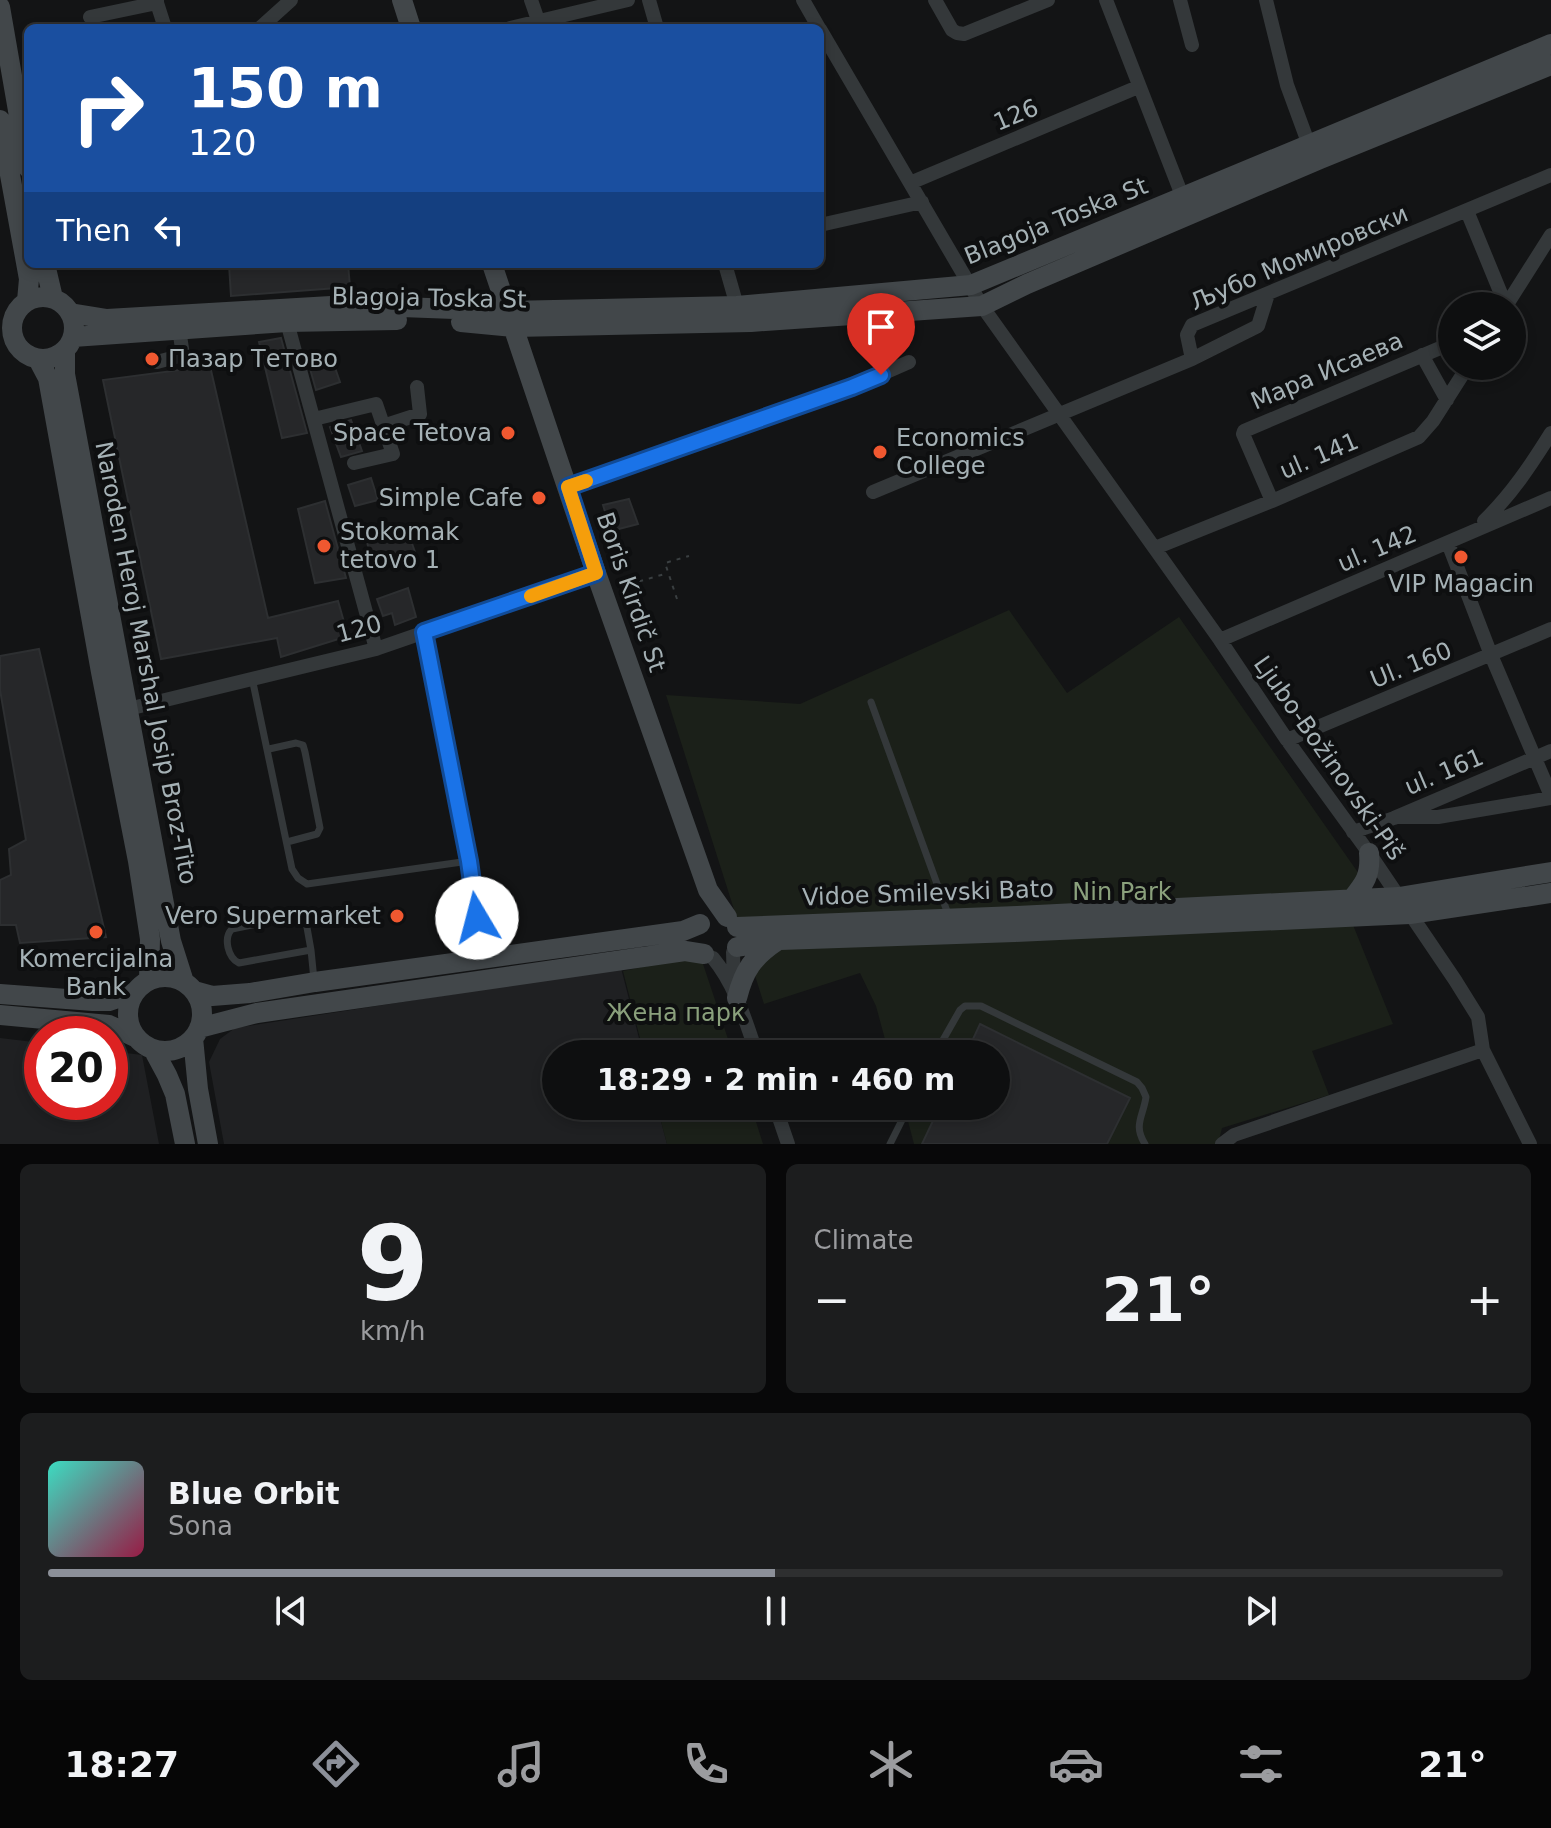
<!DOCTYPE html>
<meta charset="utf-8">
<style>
:root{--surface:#0e0f10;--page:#1c1d1e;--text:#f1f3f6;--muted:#9b9c9f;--line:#2e2f30;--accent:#8c9099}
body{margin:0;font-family:"DejaVu Sans",sans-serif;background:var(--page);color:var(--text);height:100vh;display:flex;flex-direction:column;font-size:30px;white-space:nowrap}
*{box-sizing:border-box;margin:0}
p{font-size:26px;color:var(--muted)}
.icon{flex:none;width:44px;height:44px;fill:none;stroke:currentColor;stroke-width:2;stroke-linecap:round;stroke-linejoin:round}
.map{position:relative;height:1144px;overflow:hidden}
.details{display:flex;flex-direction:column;gap:20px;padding:20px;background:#080809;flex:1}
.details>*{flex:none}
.top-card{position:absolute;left:24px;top:24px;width:800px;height:244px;border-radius:12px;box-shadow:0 4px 12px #0003,0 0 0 2px var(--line);background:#1a4fa0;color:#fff;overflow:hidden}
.tools{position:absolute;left:1438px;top:292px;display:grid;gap:16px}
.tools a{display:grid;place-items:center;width:88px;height:88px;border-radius:50%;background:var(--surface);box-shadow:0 4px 12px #0003,0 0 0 2px var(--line);font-size:40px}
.speed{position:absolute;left:24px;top:1016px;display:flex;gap:16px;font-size:40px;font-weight:700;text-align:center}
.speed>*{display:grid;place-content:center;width:104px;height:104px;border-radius:50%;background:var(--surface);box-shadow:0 4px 12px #0003,0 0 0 2px var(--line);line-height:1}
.speed .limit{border:12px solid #d22;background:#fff;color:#111}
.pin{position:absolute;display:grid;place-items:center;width:68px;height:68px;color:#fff;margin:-82px -34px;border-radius:50% 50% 50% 0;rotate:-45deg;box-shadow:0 0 8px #0007}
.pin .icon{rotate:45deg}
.me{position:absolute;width:88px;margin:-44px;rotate:352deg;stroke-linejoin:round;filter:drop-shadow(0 0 6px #0008)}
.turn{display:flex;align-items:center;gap:28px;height:168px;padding:0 32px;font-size:36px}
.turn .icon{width:104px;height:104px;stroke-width:2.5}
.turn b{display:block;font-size:56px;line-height:68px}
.then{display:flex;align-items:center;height:76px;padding:0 32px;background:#0003;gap:16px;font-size:30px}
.big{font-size:60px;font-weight:700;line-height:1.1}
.details .widget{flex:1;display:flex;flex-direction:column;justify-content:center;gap:12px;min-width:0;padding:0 28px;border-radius:12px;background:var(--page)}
.details .dial{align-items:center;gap:0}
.dial b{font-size:104px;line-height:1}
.song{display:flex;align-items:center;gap:24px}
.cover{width:96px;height:96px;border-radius:12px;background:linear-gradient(135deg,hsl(170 70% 55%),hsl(340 70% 35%))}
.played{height:8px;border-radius:4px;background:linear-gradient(90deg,var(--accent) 50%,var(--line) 50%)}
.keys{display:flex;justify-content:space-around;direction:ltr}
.heat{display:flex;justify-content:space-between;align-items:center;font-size:44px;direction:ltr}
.details .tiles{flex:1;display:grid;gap:20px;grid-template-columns:1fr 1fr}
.widget:last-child{grid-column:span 2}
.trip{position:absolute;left:542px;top:1040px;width:468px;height:80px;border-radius:40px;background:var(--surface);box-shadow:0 4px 12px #0003,0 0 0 2px var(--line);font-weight:700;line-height:80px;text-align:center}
.tab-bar{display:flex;height:128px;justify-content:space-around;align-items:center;background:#060606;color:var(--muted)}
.tab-bar .icon{width:56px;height:56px}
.tab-bar .current{color:var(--accent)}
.tab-bar b{font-size:36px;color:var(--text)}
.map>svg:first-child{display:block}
.built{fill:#1f2022}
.green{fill:#1b2019}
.building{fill:#262729;stroke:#2d2f31;stroke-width:2}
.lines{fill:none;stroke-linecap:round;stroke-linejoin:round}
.path{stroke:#3a3f41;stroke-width:2;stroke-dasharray:4 6;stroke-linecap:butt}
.lane{stroke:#34383a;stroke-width:7}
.street{stroke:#34383a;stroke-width:14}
.secondary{stroke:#42474a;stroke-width:20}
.route-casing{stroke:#114b97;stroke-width:20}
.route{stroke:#1a73e8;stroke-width:14}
.slow{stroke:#f59e0b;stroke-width:14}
.poi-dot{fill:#f05830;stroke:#0e0f10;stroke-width:3}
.labels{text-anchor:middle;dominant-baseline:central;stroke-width:8;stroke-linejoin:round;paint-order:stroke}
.street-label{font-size:24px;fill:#a5b1b5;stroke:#0e0f10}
.poi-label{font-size:24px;fill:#a5b1b5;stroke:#0e0f10;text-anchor:start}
.park-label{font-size:24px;fill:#8aa07c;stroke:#0e0f10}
</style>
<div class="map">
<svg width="1551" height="1144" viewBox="0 0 1551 1144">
<rect width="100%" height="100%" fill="#131415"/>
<path class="built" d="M 621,968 L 643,1054 L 556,1054 L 556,1106 L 657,1106 L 667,1144 L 224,1144 L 209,1062 L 220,1039 L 235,1028 Z
M 0,1038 L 42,1043 L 42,1102 L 110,1102 L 110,1051 L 142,1055 L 159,1144 L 0,1144 Z"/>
<path class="green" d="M 1009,610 L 1067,693 L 1179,617 L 1378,901 L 1351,920 L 1393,1024 L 1312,1051 L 1329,1095 L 1222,1128 L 1218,1144 L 914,1144 L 904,1106 L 996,1106 L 996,1054 L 889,1054 L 876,1006 L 860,973 L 764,1004 L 666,695 L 800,704 Z
M 700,955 L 733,1054 L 644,1054 L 623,971 Z
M 657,1106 L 751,1106 L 763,1144 L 667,1144 Z"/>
<path class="building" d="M 229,264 L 348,264 L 350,287 L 231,296 Z
M 281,338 L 307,433 L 282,438 L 259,342 Z
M 332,359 L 340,382 L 316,390 L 309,365 Z
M 210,366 L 268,618 L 338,601 L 348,636 L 281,657 L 277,638 L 161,659 L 103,380 Z
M 351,420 L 362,451 L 341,457 L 330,427 Z
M 371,478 L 378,500 L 355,506 L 348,485 Z
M 629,499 L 638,524 L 611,531 L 603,505 Z
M 325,501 L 346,578 L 315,583 L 298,509 Z
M 406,526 L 415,552 L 373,566 L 366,538 Z
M 408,588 L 416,617 L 395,625 L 392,613 L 383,616 L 377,599 Z
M 39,649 L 106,937 L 20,943 L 16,925 L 0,925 L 0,880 L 11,875 L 9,849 L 26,840 L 0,690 L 0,656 Z
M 980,1024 L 1130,1098 L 1107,1144 L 922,1144 L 940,1106 L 996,1106 L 996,1054 L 966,1054 Z"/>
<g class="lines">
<path class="path" d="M 620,587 L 668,573
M 677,599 L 665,563 L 689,556"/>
<path class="lane" d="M 424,632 L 469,861 L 483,957
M 252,678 L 292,869 L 298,878 L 307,884 L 469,861
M 871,702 L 948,914
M 269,749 L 296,743 L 303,745 L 305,752 L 320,828 L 317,834 L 287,842
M 298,916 L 306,922 L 311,950 L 239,963 C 228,958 223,938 232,929 Z
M 311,950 L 314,980
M 935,1054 L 960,1010 L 965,1006 L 981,1006 L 1137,1082 L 1142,1088 L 1146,1097 C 1143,1117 1133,1125 1145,1144
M 890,1144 L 909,1106"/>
<path class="street" d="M 531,0 L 540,26
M 649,0 L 657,28
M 803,0 L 819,28
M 935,0 L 952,30 L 957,33 L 964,34 L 1048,0
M 1106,0 L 1183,198
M 1180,0 L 1192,45
M 1266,0 L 1287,85 L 1309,145
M 157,3 L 165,28
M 90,17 L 157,3 L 157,0
M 260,28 L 291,0
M 510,28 L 628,0
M 820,29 L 982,306 L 1220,640 L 1287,740 L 1369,853 L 1455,980 L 1478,1017 L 1483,1050 L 1530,1144
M 910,183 L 1138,87
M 1467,211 L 1506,306
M 820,225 L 922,202
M 725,264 L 737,306
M 1506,306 L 1551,235
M 287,322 L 376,649
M 1422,355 L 1447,400
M 1192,359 L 1258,326 L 1268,294
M 157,362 L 183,355 L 179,329
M 314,419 L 376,404 L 393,454 L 354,463
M 383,426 L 420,414 L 417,387
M 568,487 L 852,387 L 909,362
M 873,492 L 1192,359 L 1187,335 L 1192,325 L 1551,175
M 1272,501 L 1243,434 L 1244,431 L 1452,343
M 1484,521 C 1511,495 1531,465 1551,433
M 1448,543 L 1491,655 L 1551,796
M 1155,548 L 1272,501 L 1419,437 L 1433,421 L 1468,366
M 1220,640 L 1551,498
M 128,709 L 376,649 L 596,573
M 1287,740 L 1551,629
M 1401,817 L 1438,817 L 1551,798
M 1353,832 L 1394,818 L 1551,751
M 733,952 L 734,986
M 713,958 C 736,986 745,1020 757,1054
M 775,1106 L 788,1144
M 1222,1144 L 1234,1135 L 1483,1050"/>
<path class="secondary" d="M 402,0 L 411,28
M 0,7 L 28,168
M 0,120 L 29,279 L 27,301
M 45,264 L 53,298
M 492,264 L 596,573 L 708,890 L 727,917
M12 328a31 31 0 1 1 62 0a31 31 0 1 1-62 0Z
M 70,313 L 107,319 L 348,305 L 508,311 L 737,306 L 971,285 L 1551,44
M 461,322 L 514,327 L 751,322 L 982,306 L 1027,284 L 1320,159 L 1551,65
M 73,337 L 287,322 L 397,320
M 65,351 L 65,374 L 171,941 L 184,982
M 38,359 L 48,378 L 101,672 L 138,861 L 150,939 L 149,980
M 1351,900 C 1365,883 1371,875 1369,853
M 737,927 L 1017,916 L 1399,897 L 1551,872
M 737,947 L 780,940 L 1015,932 L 1410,914 L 1551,893
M128 1014a37 37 0 1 1 74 0a37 37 0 1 1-74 0Z
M 194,991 L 212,996 L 250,993 L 315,982 L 683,931 L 700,924
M 0,994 L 93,1001 L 109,1001 L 135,992
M 737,998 C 744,970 753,957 777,941
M 0,1015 L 109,1025 L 137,1038
M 199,1028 L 257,1013 L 664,954 L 685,951 L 704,954
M 193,1038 L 198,1089 L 208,1144
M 153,1049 L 167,1075 L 175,1094 L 185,1144"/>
</g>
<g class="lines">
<g class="route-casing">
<path id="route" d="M 477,918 L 469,861 L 424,632 L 596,573 L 568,487 L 852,387 L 881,375"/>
</g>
<use href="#route" class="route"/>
<path class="slow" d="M 531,596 L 596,573 L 568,487 L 586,481"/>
</g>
<g class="poi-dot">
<circle cx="152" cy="359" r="8"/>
<circle cx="508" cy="433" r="8"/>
<circle cx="880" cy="452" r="8"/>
<circle cx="539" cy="498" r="8"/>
<circle cx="324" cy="546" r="8"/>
<circle cx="1461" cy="557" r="8"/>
<circle cx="397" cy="916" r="8"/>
<circle cx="96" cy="932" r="8"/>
</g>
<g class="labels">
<g class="street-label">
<text transform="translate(1016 115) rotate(-23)">126</text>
<text transform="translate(1056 221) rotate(-22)">Blagoja Toska St</text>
<text transform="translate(1299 258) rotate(-23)">Љубо Момировски</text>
<text transform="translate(429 298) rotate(1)">Blagoja Toska St</text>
<text transform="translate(1327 371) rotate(-23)">Мара Исаева</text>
<text transform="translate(1319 456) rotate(-23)">ul. 141</text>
<text transform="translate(1377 549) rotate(-23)">ul. 142</text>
<text transform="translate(631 592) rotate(71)">Boris Kirdič St</text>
<text transform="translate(359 629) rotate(-15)">120</text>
<text transform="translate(146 663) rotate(79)">Naroden Heroj Marshal Josip Broz-Tito</text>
<text transform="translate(1411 665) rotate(-22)">Ul. 160</text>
<text transform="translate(1329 758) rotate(55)">Ljubo-Božinovski-Piš</text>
<text transform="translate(1444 772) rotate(-23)">ul. 161</text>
<text transform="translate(928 893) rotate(-2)">Vidoe Smilevski Bato</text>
</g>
<g class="poi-label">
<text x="168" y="359">Пазар Тетово</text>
<text x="492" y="433" text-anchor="end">Space Tetova</text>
<text x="896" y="438">Economics<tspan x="896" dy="28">College</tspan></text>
<text x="523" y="498" text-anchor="end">Simple Cafe</text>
<text x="340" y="532">Stokomak<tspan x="340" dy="28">tetovo 1</tspan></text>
<text x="1461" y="584" text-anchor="middle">VIP Magacin</text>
<text x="381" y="916" text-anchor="end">Vero Supermarket</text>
<text x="96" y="959" text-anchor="middle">Komercijalna<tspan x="96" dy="28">Bank</tspan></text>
</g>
<g class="park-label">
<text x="1122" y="892">Nin Park</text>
<text x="676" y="1013">Жена парк</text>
</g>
</g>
</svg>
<div class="tools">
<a><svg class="icon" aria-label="layers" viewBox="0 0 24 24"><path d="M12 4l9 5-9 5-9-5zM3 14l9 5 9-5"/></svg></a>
</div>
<div class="speed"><div class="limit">20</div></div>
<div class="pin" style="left:881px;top:375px;background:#d93025"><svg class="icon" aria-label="arrive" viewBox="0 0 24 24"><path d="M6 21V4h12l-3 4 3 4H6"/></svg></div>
<svg class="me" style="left:477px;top:918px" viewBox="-20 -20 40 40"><circle r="19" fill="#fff"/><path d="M0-13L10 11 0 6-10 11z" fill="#1a73e8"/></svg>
<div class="trip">18:29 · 2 min · 460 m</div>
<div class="top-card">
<div class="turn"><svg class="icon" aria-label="right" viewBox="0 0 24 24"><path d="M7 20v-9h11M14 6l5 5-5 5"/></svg><div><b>150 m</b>120</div></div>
<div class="then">Then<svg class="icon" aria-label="left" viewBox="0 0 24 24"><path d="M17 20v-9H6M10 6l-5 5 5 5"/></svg></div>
</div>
</div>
<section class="details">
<div class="tiles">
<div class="widget dial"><b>9</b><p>km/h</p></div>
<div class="widget"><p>Climate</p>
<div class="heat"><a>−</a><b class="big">21°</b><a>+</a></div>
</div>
<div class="widget">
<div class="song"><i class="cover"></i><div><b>Blue Orbit</b><p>Sona</p></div></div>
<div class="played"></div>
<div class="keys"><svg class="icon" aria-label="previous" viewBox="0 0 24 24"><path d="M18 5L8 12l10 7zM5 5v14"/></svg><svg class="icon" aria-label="pause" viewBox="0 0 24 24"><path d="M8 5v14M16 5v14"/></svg><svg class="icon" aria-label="next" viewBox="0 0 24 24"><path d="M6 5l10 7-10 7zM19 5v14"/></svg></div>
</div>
</div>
</section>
<nav class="tab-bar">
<b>18:27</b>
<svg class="icon current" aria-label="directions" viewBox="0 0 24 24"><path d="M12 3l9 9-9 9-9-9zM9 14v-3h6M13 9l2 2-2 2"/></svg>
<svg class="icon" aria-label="music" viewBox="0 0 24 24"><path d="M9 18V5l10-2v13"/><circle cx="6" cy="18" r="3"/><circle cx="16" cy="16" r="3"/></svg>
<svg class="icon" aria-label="phone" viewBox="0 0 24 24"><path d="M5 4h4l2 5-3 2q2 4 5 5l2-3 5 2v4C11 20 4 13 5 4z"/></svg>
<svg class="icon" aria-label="climate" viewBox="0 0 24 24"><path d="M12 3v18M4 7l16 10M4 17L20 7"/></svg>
<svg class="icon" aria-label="car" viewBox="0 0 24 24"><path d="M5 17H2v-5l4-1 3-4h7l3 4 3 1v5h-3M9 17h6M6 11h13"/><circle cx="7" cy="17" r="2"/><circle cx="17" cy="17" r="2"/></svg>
<svg class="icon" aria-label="filters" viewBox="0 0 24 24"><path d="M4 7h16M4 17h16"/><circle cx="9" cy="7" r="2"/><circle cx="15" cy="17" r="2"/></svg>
<b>21°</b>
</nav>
